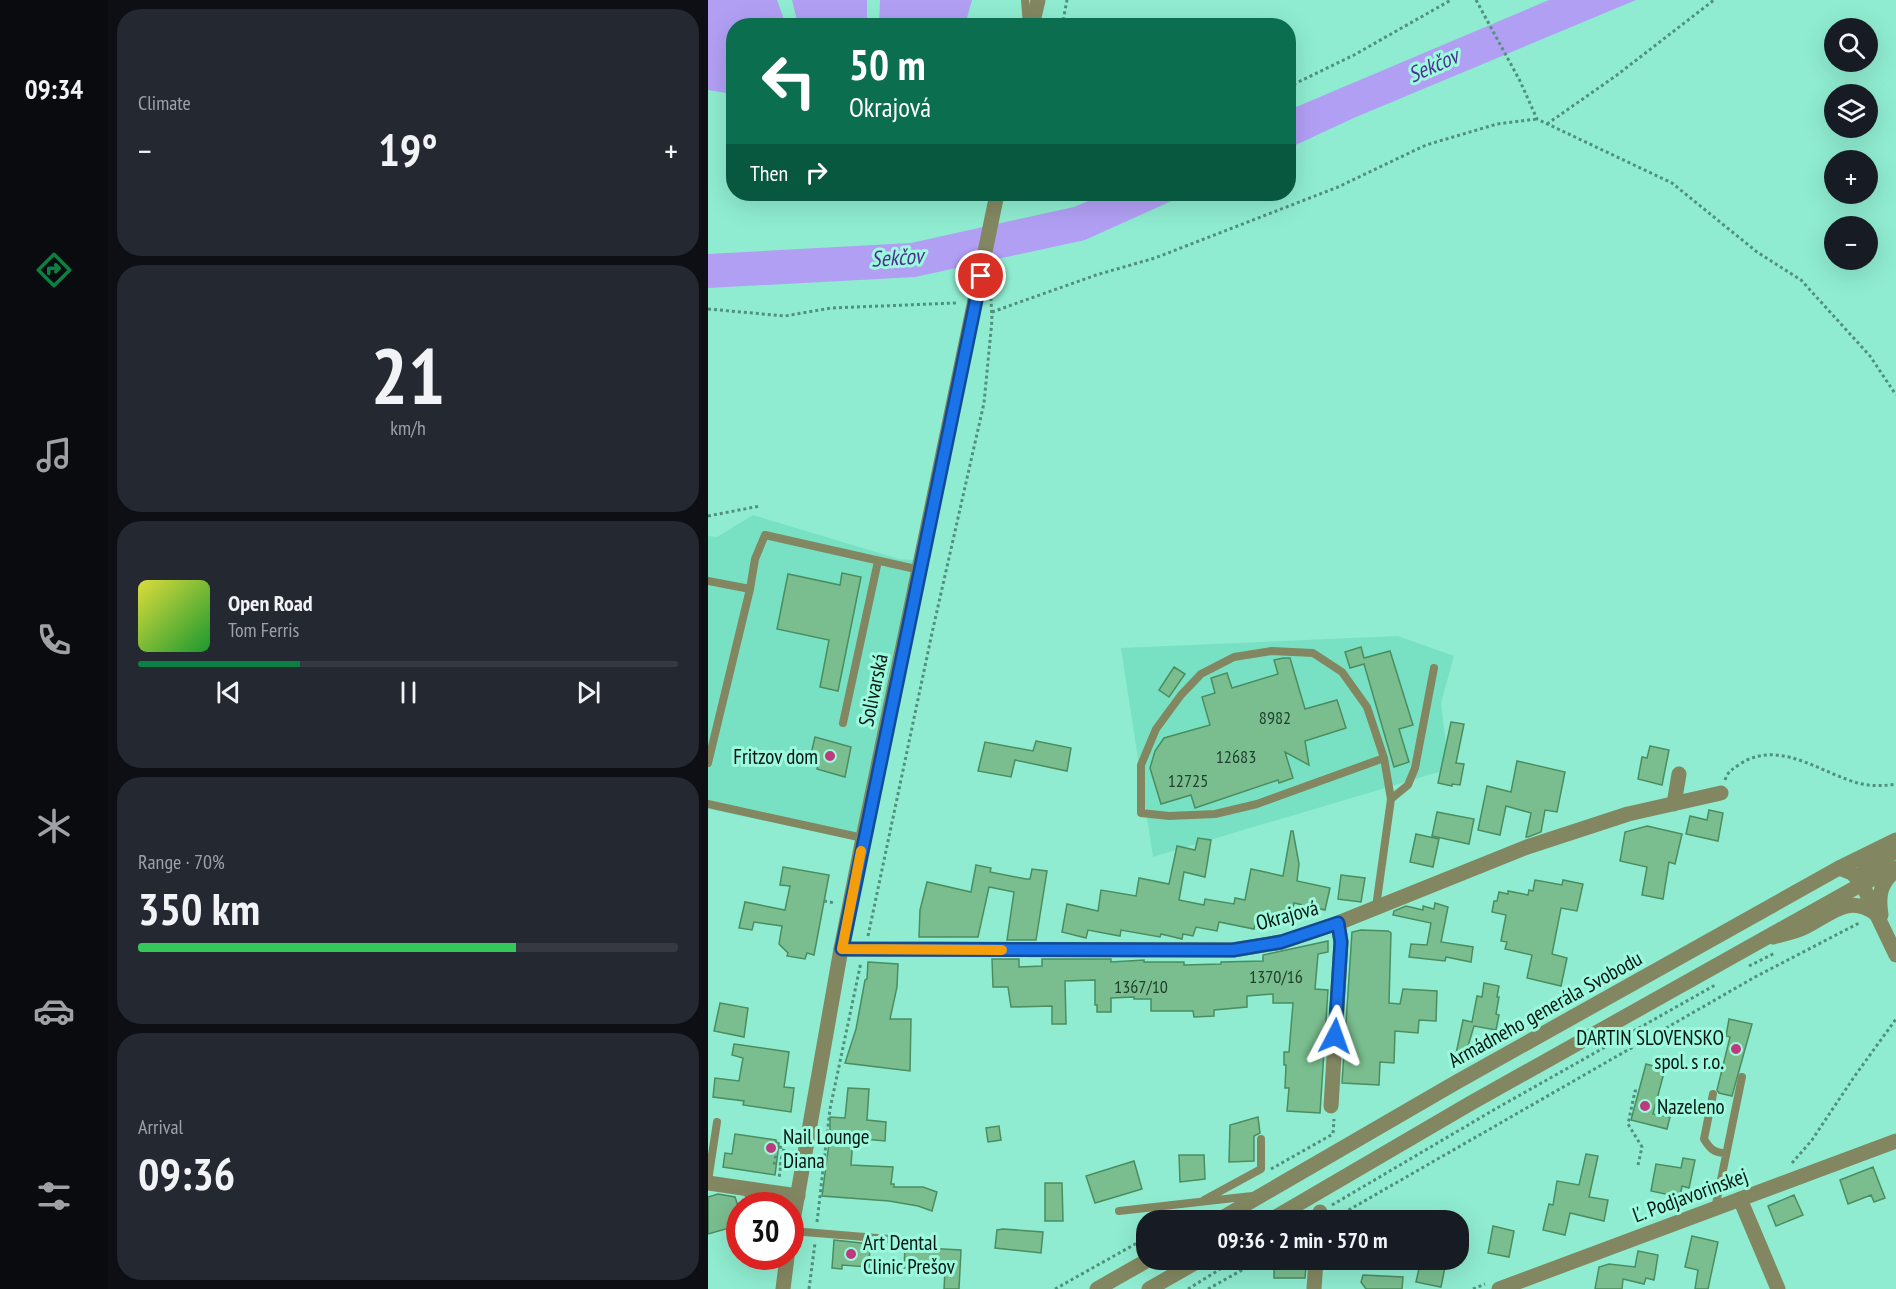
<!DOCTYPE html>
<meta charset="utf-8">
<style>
:root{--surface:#171b24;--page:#242831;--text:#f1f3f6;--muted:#9ea1a6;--line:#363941;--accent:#0b8043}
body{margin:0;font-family:"PT Sans Narrow",sans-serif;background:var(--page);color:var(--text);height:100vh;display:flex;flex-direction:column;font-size:22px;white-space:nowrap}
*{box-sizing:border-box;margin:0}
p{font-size:20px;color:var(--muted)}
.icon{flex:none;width:33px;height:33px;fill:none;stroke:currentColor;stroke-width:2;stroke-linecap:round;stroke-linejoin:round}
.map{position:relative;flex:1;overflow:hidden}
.sheet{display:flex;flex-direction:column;gap:9px;padding:9px;background:#0d0f14;width:600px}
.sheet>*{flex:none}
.hud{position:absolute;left:18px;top:18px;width:570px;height:183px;border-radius:24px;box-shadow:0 6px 24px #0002;background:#0b6e4f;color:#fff;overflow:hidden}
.fabs{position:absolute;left:1116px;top:18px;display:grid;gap:12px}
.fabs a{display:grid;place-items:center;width:54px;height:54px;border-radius:50%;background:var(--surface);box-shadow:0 6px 24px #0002;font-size:30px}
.speed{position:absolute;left:18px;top:1192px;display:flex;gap:12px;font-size:30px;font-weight:700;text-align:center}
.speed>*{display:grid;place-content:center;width:78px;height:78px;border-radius:50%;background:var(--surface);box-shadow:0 6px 24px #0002;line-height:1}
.speed .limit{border:9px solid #d22;background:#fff;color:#111}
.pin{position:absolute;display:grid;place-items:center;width:51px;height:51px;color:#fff;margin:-26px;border:3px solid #fff;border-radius:50%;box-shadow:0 2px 6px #0007}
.me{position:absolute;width:66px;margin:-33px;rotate:4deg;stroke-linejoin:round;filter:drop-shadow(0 0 4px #0008)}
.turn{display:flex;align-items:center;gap:21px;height:126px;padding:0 24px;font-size:27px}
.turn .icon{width:78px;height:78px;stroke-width:2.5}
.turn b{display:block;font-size:42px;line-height:51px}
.then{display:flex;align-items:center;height:57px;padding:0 24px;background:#0003;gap:12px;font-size:22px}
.big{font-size:45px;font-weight:600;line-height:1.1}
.sheet .card{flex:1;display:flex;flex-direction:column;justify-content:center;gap:9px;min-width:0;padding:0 21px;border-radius:24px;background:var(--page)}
.sheet .dial{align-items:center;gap:0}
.dial b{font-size:78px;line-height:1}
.song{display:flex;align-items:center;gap:18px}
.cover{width:72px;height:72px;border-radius:9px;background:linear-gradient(135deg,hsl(60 70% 55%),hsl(130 70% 35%))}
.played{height:6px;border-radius:3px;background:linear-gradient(90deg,var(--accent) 30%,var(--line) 30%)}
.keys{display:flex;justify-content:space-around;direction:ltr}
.heat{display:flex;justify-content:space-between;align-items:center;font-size:33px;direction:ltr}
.charge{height:9px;border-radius:4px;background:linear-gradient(90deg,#34c759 70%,var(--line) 0)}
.trip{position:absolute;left:428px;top:1210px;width:333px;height:60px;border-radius:24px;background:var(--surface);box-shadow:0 6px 24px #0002;font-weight:600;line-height:60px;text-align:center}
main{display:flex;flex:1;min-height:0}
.dock{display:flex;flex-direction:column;width:108px;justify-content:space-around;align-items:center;background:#090b0e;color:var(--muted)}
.dock .icon{width:42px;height:42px}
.dock .active{color:var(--accent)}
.dock b{font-size:27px;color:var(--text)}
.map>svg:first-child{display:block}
.built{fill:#78e1c4}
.water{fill:#b19ff4}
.building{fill:#7abe8f;stroke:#4a8d60;stroke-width:1.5}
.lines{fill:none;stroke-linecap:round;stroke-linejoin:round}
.path{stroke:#51907d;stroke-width:3;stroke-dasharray:3 3;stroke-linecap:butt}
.service{stroke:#838761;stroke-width:8}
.minor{stroke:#838761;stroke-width:15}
.tertiary{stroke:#838761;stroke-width:15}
.route-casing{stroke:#114b97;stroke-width:15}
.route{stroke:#1a73e8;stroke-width:10}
.slow{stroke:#f59e0b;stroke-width:10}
.poi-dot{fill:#bf3a7d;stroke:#9cf9dd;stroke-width:2}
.labels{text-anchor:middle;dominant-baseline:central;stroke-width:6;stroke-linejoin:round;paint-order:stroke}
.number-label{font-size:18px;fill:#1e402f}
.street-label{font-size:21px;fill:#00160f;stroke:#9cf9dd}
.poi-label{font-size:21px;fill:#00160f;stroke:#9cf9dd;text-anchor:start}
.water-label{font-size:22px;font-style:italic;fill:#4e2f90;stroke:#9cf9dd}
</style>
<main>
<nav class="dock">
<b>09:34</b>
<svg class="icon active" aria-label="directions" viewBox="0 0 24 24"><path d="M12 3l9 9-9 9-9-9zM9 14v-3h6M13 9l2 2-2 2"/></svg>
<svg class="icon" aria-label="music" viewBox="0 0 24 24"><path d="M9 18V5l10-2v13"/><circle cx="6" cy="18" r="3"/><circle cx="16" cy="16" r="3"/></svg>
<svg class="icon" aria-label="phone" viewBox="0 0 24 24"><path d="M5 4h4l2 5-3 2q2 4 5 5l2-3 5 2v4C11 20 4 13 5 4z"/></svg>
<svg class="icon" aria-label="climate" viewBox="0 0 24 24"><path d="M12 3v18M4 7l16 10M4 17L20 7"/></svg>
<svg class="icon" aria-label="car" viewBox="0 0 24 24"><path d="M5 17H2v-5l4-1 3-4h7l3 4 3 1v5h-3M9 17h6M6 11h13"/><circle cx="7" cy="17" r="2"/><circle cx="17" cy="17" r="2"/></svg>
<svg class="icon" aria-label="filters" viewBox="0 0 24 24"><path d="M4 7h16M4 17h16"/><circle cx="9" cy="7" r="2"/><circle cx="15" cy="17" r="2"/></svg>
</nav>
<section class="sheet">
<div class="card"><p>Climate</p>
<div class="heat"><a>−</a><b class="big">19°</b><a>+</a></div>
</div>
<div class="card dial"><b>21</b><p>km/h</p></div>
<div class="card">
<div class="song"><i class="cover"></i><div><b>Open Road</b><p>Tom Ferris</p></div></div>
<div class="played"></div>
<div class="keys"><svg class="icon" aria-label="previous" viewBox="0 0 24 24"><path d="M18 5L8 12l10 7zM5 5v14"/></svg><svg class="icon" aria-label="pause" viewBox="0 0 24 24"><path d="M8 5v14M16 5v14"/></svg><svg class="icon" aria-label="next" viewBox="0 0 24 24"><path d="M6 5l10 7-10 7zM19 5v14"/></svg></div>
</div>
<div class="card"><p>Range · 70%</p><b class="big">350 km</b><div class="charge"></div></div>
<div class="card"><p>Arrival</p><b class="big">09:36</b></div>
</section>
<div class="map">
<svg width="1188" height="1289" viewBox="0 0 1188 1289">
<rect width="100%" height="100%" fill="#8fecd0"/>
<path class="built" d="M 45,515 L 191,559 L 219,561 L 149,840 L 0,809 L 0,536 L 9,537 Z
M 690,636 L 746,656 L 733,703 L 741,769 L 445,857 L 413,648 Z"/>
<path class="water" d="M 0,0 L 69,0 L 78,25 L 26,26 L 25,94 L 0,90 Z
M 84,0 L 159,0 L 159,25 L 90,25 Z
M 172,0 L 264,0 L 257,25 L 171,26 Z
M 841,0 L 928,0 L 648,117 L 581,148 L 581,110 Z
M 397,194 L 479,194 L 377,240 L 207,277 L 0,288 L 0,254 L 203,243 L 366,207 Z"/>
<path class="building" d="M 134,573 L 153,577 L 130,691 L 112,687 L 121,640 L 69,629 L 80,574 L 132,585 Z
M 653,647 L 656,658 L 682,651 L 705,725 L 691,729 L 701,762 L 686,767 L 656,664 L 642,668 L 637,652 Z
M 575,658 L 582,658 L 597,709 L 629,700 L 638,728 L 597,741 L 601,765 L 577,752 L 585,778 L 571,783 L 570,780 L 487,808 L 483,795 L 453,804 L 442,768 L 447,751 L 456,738 L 502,725 L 494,697 L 507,693 L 503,678 L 519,673 L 524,688 L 570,674 L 566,660 Z
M 466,667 L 477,674 L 461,697 L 451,690 Z
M 743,722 L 756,724 L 748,763 L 756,764 L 752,785 L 744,784 L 744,786 L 730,783 Z
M 107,737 L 143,747 L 137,777 L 109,769 L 111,761 L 103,759 L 105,754 L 103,754 Z
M 328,741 L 363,748 L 359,771 L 307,760 L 303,777 L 270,771 L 277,742 L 325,751 Z
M 942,746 L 961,750 L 954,785 L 930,779 L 934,757 L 939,758 Z
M 809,761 L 857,772 L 849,812 L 837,810 L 833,832 L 820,837 L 818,837 L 823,813 L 798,806 L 792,835 L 770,830 L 779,786 L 803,792 Z
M 1001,810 L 1015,813 L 1010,841 L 978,834 L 982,816 L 999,820 Z
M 729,812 L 766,819 L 761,844 L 724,836 Z
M 939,826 L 974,834 L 967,864 L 961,862 L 955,899 L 934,895 L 939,867 L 912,861 L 917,832 Z
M 583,831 L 585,831 L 591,864 L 589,881 L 622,888 L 617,910 L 586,903 L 583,921 L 549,916 L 546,929 L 511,922 L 509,931 L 488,927 L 485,936 L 475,934 L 474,939 L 453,934 L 452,937 L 413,930 L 412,936 L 380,930 L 378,938 L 354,932 L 359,904 L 390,911 L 393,890 L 428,896 L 431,878 L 461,884 L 469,846 L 487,850 L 490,838 L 503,840 L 497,877 L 476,872 L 471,900 L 496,905 L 497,899 L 526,904 L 527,898 L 537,900 L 543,869 L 575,876 Z
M 708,834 L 731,839 L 725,867 L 702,862 Z
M 268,865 L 283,868 L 282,872 L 318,879 L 322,879 L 324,869 L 339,871 L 328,940 L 299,940 L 306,892 L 281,887 L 270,937 L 211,937 L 212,910 L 219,882 L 263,892 Z
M 75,867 L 121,875 L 106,955 L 99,953 L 97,959 L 79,956 L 80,953 L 71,944 L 74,926 L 46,922 L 44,930 L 31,928 L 37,902 L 77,910 L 82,886 L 72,885 Z
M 633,875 L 657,878 L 653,902 L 630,899 Z
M 827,880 L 854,885 L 855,880 L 875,884 L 869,911 L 853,908 L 844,954 L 859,958 L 853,986 L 819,978 L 824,955 L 797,949 L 799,942 L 793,941 L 798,915 L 784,912 L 786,901 L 789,901 L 791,892 L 800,894 L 800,891 L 820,895 L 821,890 L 825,891 Z
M 727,903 L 740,907 L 733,942 L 765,947 L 763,962 L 738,957 L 737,961 L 701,957 L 703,944 L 719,945 L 723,923 L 685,915 L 686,911 L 698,906 L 715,910 L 715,906 L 726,909 Z
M 653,930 L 680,931 L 683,933 L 681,1003 L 692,1004 L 695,989 L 729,991 L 728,1021 L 711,1020 L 710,1033 L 687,1031 L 686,1063 L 672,1062 L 671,1085 L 634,1083 L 644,932 Z
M 620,941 L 620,952 L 610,954 L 607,989 L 620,990 L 612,1113 L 579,1111 L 581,1088 L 577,1088 L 578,1065 L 576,1065 L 576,1052 L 581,1052 L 585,1003 L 565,1003 L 565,994 L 539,996 L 539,1007 L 506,1010 L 506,1016 L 486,1017 L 485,1011 L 443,1011 L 443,999 L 426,999 L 426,997 L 403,998 L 403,1012 L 389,1012 L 389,1005 L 387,1005 L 387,980 L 357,981 L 358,1024 L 344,1024 L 344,1006 L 303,1007 L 300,987 L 285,987 L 284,959 L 311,959 L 311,967 L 334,966 L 334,959 L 403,959 L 403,962 L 436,960 L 436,962 L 476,962 L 476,965 L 513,964 L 513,962 L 555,961 L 555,955 Z
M 160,962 L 190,964 L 189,987 L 182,1019 L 203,1019 L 202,1071 L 137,1063 L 148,1029 L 157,980 L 159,979 Z
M 776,983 L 791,986 L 789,997 L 791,997 L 788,1014 L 791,1015 L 788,1030 L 766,1026 L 757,1056 L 748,1054 L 755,1020 L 764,1022 L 769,996 L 774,997 Z
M 12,1003 L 40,1008 L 36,1037 L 6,1031 Z
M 1021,1019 L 1044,1024 L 1024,1096 L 1011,1093 L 1009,1090 L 1022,1037 L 1018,1036 Z
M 26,1044 L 81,1052 L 76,1087 L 86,1088 L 83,1112 L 35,1105 L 36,1101 L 5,1097 L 7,1078 L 31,1081 L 35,1058 L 24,1055 Z
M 938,1064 L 957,1069 L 945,1114 L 962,1117 L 959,1129 L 923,1120 Z
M 140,1088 L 161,1089 L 159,1120 L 178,1122 L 177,1141 L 145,1138 L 143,1165 L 185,1167 L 183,1184 L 186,1184 L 186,1187 L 215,1187 L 229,1192 L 224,1211 L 210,1206 L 181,1201 L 114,1196 L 122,1136 L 122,1117 L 137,1118 Z
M 550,1117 L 552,1133 L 546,1136 L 546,1161 L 521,1162 L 522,1125 Z
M 291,1126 L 293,1140 L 280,1142 L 278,1128 Z
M 27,1134 L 68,1140 L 68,1142 L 71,1143 L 67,1175 L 15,1167 L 17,1153 L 24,1154 Z
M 878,1154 L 890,1156 L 881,1197 L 900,1200 L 896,1221 L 862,1213 L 857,1235 L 835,1230 L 841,1204 L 845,1205 L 849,1181 L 871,1185 Z
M 471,1155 L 496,1155 L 497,1179 L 472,1182 Z
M 975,1158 L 987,1160 L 981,1188 L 974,1186 L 972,1197 L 943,1191 L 948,1164 L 973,1168 Z
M 426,1161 L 434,1189 L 387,1203 L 378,1176 Z
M 1165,1167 L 1177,1198 L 1166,1202 L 1163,1195 L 1140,1204 L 1132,1180 Z
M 337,1183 L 354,1183 L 355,1221 L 337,1221 Z
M 10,1194 L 27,1197 L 32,1212 L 32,1225 L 0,1234 L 0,1197 Z
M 1086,1195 L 1095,1215 L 1068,1226 L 1060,1206 Z
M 785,1226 L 806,1231 L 801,1257 L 780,1253 Z
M 295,1229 L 335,1232 L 333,1253 L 287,1248 L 289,1230 Z
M 984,1236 L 1010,1242 L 1000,1289 L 987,1289 L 990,1270 L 977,1267 Z
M 126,1240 L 162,1244 L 161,1267 L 134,1265 L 134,1269 L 124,1268 Z
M 197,1247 L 253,1250 L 251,1289 L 236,1289 L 237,1271 L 196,1268 Z
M 930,1251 L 950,1255 L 946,1280 L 938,1278 L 936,1284 L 915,1279 L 914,1289 L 887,1289 L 891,1267 L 901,1264 L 927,1267 Z
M 716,1260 L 738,1262 L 733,1287 L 708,1282 L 712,1264 L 715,1265 Z
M 566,1266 L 598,1267 L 597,1278 L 566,1278 Z
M 655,1275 L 695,1277 L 694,1289 L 658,1289 L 653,1282 Z"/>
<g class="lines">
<path class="path" d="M 768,0 L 812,81 L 829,119 L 964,183 L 1049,252 L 1093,280 L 1162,356 L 1188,395
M 354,26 L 359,0
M 580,87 L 646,55 L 743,0
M 839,124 L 909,75 L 1006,0
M 0,309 L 77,316 L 123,308 L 248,303
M 284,312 L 388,275 L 447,258 L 630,187 L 718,145 L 789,124 L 829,119
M 0,516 L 52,506
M 1017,780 C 1020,771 1025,769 1032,764 C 1067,741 1105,767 1138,779 C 1155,786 1170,787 1188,784
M 116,901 L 127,903
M 160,936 L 224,633 L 276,403 L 284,320 L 283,299
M 1041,966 L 1067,953
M 71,1147 L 76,1148 L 74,1158
M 66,1157 L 74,1158 L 71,1178
M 65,1163 L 73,1164
M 1084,1163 L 1104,1140 L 1146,1077 L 1188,1019
M 930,1165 L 934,1147 L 920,1124 L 927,1091 L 931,1091
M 563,1169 L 625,1134 L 626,1119
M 624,1205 L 789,1108 L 1009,984
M 29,1213 L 32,1212
M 625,1219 L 1047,977 L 1153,922
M 469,1221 L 479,1216
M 109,1222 L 122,1109 L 153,962
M 101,1289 L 107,1243
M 347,1289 L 438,1238
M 480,1289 L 527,1260
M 500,1289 L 552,1260
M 765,1289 L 777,1284"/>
<path class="service" d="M 317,0 L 319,26
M 0,581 L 42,589 L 0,763
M 42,589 L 47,559 L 57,535 L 212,570
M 135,723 L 170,561
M 683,799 L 700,785 L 707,768 L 726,668
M 0,804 L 155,838
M 668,907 L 683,799 L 676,758 L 659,707 L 634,672 L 605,653 L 564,651 L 526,657 L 493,674 L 473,695 L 448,729 L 433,765 L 433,813 L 461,816 L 507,814 L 549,804 L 676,758
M 1005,1094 L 996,1139 C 1002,1149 1006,1153 1018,1153
M 0,1181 L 9,1122
M 39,1189 L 43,1206
M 496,1200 L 553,1169 L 553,1139
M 1007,1209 L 1034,1077
M 411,1211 L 544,1196
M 84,1231 L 181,1239"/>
<path class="minor" d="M 966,804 L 971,774
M 1131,868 L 1144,873 L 1154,884 L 1188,955
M 1154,884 L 1157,869 L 1188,851
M 1173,915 C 1170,895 1172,883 1188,870
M 1065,937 C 1075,934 1087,932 1097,927 C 1122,915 1141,893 1168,914
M 133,949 L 525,950 L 574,942 L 630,923 L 819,847 L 920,814 L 1013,793
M 623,1106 L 633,942 L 630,923
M 0,1183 L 90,1196
M 1032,1199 L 1070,1289
M 612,1221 L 612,1212
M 606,1289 L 608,1260
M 791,1289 L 1188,1141"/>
<path class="tertiary" d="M 324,26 L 330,0
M 509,1221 L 747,1083 L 1131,868 L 1188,840
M 561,1221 L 763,1103 L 1154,884 L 1188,868
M 82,1238 L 133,949 L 155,838 L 289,194
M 75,1289 L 79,1257
M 389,1289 L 440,1260
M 441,1289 L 492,1260"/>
</g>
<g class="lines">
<g class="route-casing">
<path id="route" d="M 273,276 L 134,949 L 525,950 L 573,942 L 630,923 L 633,942 L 627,1036"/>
</g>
<use href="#route" class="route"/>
<path class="slow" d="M 153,851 L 134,949 L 294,950"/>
</g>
<g class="poi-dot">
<circle cx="122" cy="756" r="6"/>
<circle cx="1028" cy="1049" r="6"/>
<circle cx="937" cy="1106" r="6"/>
<circle cx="63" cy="1148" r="6"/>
<circle cx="143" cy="1254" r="6"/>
</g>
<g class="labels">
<g class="number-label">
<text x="567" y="717">8982</text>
<text x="528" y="756">12683</text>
<text x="480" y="780">12725</text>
<text x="568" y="976">1370/16</text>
<text x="433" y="986">1367/10</text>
</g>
<g class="street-label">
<text transform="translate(165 690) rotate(-78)">Solivarská</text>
<text transform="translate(579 915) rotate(-15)">Okrajová</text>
<text transform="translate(837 1009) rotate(-29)">Armádneho generála Svobodu</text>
<text transform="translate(982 1195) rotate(-20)">Ľ. Podjavorinskej</text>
</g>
<g class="poi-label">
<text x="110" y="756" text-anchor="end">Fritzov dom</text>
<text x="1016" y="1037" text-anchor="end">DARTIN SLOVENSKO<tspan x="1016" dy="24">spol. s r.o.</tspan></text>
<text x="949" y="1106">Nazeleno</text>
<text x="75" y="1136">Nail Lounge<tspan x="75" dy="24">Diana</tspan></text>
<text x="155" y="1242">Art Dental<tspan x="155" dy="24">Clinic Prešov</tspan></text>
</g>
<g class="water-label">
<text transform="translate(725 65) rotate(-24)">Sekčov</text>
<text transform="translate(189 257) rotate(-4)">Sekčov</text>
</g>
</g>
</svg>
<div class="fabs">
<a><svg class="icon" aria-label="search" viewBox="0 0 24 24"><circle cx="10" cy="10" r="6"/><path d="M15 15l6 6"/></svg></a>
<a><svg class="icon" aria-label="layers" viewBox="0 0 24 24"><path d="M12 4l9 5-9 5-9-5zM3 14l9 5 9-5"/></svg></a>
<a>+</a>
<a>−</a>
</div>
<div class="speed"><div class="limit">30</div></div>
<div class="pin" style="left:273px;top:276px;background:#d93025"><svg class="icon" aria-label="arrive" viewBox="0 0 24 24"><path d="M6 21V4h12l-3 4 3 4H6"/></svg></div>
<svg class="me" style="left:627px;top:1036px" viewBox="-20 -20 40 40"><path d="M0-17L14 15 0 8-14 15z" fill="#1a73e8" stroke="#fff" stroke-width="4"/></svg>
<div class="trip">09:36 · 2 min · 570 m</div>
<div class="hud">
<div class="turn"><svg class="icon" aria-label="left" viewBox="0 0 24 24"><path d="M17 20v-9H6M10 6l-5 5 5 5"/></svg><div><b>50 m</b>Okrajová</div></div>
<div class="then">Then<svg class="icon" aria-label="right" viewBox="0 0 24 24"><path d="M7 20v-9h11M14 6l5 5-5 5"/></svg></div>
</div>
</div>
</main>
